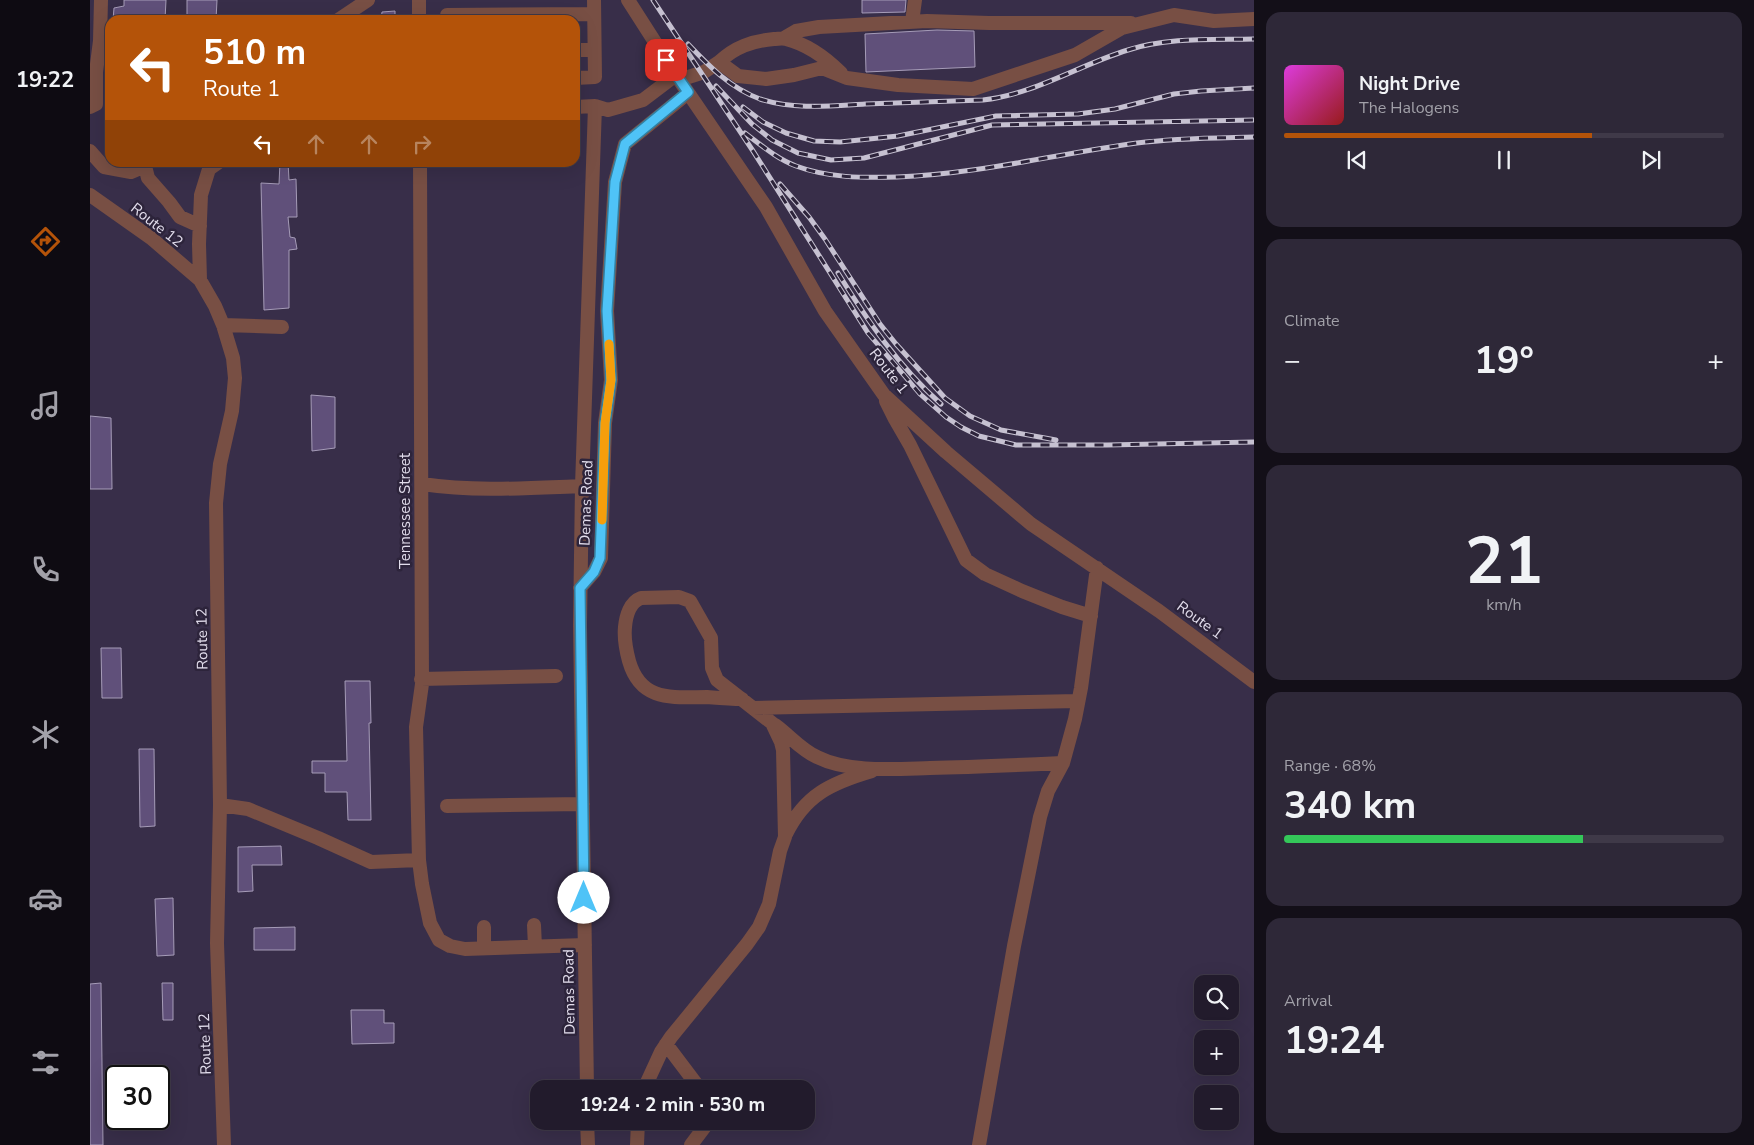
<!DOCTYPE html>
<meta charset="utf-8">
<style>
:root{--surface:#221b2c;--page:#2e2838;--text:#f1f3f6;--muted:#a2a1a9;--line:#3f3948;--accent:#b45309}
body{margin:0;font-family:"Nunito Sans",sans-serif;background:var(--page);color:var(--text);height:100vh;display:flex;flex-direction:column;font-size:19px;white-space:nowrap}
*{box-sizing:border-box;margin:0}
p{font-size:16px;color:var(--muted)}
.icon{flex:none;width:28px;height:28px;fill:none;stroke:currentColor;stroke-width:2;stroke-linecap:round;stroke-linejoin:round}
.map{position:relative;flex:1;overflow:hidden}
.side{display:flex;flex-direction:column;gap:12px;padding:12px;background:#130f18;width:500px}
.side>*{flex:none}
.hud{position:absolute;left:15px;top:15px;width:475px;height:152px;border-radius:15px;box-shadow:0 5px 20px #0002,0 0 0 1px var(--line);background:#b45309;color:#fff;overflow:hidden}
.buttons{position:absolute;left:1104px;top:975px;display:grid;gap:10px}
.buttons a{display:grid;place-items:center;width:45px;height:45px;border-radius:10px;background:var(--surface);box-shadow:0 5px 20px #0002,0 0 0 1px var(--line);font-size:25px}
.speed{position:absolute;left:15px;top:1065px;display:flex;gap:10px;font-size:25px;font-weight:700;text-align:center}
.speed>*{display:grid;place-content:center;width:65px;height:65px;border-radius:50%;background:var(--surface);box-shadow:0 5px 20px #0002,0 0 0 1px var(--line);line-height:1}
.speed .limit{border:2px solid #111;border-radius:8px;background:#fff;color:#111}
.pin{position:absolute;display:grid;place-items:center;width:42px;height:42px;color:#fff;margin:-21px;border-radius:10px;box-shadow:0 2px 8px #0006}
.me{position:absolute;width:55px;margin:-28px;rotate:0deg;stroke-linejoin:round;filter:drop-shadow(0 0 4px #0008)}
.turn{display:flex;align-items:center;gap:18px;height:105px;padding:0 15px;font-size:22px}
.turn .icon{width:65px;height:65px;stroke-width:2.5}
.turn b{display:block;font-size:35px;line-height:42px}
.lanes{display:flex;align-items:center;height:48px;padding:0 15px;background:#0003;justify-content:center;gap:25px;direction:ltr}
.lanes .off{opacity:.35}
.big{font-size:38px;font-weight:700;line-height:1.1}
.side .widget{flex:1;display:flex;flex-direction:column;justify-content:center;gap:8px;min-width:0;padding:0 18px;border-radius:15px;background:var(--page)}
.side .dial{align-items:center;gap:0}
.dial b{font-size:65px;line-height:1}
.song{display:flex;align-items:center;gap:15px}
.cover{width:60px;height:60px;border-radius:8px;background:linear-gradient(135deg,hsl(300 70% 55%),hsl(0 70% 35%))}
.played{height:5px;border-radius:2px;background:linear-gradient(90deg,var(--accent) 70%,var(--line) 70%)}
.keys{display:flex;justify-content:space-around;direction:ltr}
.heat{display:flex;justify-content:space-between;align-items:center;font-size:28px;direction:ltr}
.charge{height:8px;border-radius:4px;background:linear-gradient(90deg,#34c759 68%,var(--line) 0)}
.trip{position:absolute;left:440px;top:1080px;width:285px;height:50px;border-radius:15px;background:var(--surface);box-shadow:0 5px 20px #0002,0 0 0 1px var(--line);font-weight:700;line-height:50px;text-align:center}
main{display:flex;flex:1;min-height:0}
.dock{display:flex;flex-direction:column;width:90px;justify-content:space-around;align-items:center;background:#0e0b12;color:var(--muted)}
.dock .icon{width:35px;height:35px}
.dock .active{color:var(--accent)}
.dock b{font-size:22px;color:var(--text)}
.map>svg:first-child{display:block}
.built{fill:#382e49;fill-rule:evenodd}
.building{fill:#60507a;stroke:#a69cb8}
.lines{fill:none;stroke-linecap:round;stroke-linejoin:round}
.minor{stroke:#784f44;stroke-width:14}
.rail-casing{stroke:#c6c1d1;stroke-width:5}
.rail{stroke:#2d243b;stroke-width:3;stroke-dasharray:9;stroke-linecap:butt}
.route-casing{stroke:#337fa1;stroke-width:12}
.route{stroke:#4fc3f7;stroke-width:9}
.slow{stroke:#f59e0b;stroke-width:9}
.labels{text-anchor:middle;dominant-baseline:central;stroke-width:5;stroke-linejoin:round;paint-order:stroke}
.street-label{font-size:15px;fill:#e2ddec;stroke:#2d243b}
</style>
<main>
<nav class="dock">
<b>19:22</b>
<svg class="icon active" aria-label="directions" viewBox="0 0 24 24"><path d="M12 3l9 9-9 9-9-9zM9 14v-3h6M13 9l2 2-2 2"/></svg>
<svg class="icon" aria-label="music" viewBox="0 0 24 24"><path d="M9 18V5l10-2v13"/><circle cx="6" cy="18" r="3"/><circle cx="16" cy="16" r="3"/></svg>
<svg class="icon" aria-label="phone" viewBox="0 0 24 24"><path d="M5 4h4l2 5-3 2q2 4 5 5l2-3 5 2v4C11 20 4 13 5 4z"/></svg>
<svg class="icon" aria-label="climate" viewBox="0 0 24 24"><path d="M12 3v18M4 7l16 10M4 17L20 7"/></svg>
<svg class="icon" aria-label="car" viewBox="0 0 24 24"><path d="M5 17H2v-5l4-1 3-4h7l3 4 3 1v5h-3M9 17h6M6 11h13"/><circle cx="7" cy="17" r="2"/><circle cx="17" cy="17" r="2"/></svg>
<svg class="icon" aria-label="filters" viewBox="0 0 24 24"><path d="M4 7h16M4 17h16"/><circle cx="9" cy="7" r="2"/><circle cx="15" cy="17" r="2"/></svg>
</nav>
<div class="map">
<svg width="1164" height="1145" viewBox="0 0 1164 1145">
<rect width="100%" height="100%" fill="#2d243b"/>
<path class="built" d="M 0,0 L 1164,0 L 1164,1145 L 0,1145 ZM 20,20 L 485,20 L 485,162 L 20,162 ZM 1112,984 L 1140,984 L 1140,1011 L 1112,1011 ZM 1112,1039 L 1140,1039 L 1140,1066 L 1112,1066 ZM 26,1076 L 69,1076 L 69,1119 L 26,1119 ZM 449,1089 L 716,1089 L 716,1121 L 449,1121 ZM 1112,1094 L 1140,1094 L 1140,1121 L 1112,1121 Z"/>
<path class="building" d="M 34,0 L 76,0 L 75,20 L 23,20 L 24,8 L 34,6 Z
M 97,0 L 127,0 L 126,20 L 112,20 L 112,16 L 97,15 Z
M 772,0 L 816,0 L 815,12 L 772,13 Z
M 305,11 L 305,20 L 291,20 L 292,12 Z
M 847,30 L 884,31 L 885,67 L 776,72 L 775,34 Z
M 190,162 L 198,162 L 199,180 L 206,179 L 207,217 L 198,217 L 200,237 L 205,238 L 207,249 L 199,250 L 199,308 L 174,310 L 171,183 L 189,184 Z
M 221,395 L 245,397 L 245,448 L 222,451 Z
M 0,416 L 21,418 L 22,489 L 0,489 Z
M 11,648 L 31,648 L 32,698 L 12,698 Z
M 255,681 L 280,681 L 281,723 L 279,723 L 281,820 L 258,820 L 257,792 L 235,792 L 235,773 L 222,773 L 222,761 L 257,761 Z
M 49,749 L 64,749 L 65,826 L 50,827 Z
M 191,846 L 192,865 L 162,865 L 163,891 L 148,892 L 148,847 Z
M 83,898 L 84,955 L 67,956 L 65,899 Z
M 205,927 L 205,950 L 164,950 L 164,928 Z
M 11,983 L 13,1145 L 0,1145 L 0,984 Z
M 72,983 L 83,983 L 83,1020 L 73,1020 Z
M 261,1010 L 294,1010 L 294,1023 L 304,1023 L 304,1043 L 262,1044 Z"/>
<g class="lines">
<path class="minor" d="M 11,0 L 10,41 L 20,40
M 329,0 L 329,20
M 538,0 L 586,75 L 676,207 L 735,311 L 794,395 L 856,452 L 941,524 L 1069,611 L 1164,682
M 248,20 L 278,0
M 357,20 L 357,15 L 504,14
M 822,22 L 825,0
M 694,38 L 706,31 L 729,27 L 837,21 L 899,23 L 1041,23
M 485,50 L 504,50
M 629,62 C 645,47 662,41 684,39 C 688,39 692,38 696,39 C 716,44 736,58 751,73
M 485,78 L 505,77 L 504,0
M 589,80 L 614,72 L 629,62 L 648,76 L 676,79 L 704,75 L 732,68 L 757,78 L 808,85 L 883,89 L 985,55 L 1032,28 L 1084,15 L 1124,21 L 1164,19
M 505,106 L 518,110 L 553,100 L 586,75
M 0,107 L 6,104 L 6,72 L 10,41
M 485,107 L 505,106 L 492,486 L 490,625 L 497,1089
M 0,151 L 14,167 L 41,172 L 55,166
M 54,162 L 58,178 L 79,202 L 90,217 L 110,226
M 330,162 L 332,684 L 326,727 L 329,860 L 332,884 L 340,923 L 349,940 L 360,946 L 375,949 L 495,945
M 0,195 L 61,238 L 110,280 L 125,306 L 133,325 L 143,358 L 145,378 L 142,411 L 130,464 L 126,503 L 130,805 L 127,943 L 134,1145
M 110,280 L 109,244 L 111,195 L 119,169 L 129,162
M 133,325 L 192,327
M 796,401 L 805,419 L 820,445 L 876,560 L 895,574 L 932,591 L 972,607 L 1001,616
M 332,484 C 386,492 439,488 492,486
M 490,588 L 504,572 L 511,558 L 515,423 L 521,380 L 517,311 L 525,182 L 535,144 L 598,93
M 331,679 L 466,676
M 663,708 L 988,701
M 685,725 C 699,735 711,750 727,757 C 759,773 805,769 840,768 C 884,767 928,765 973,763
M 130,805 L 158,809 L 228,838 L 281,862 L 329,860
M 357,806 L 493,804
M 696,834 C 715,795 741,783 782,771
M 444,925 L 445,947
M 394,927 L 394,948
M 576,1044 L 610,1089
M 554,1089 L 571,1052 L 581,1037 L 657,944 L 669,927 L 679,904 L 690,851 L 695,837 L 693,750 L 691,742 L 682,723 L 627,680 L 622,668 L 621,638 L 600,601 L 589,597 L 551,598 C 540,602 536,616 535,627 C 534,637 536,650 539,661 C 551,703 584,697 617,697 C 629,698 640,699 652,699
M 497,1121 L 498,1145
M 547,1145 L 548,1121
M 601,1145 L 619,1121
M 889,1145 L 924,946 L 950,817 L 958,791 L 973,763 L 985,719 L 991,688 L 1007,568"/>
<g class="rail-casing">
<path id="rail" d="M 563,0 L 663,151 L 778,333 L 830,394 L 856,417 L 871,427 L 889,436 L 926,445 L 1017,445 L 1164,442
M 598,44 C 619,66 640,88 670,99 C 704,110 740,106 775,104 C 815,103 854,101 893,100 C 945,94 989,65 1038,50 C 1078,37 1123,40 1164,39
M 626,86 L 662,124 L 682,140 L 708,153 L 741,160 L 774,158 L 902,125 L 1164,120
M 653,107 L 673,122 L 696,133 L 724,141 L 750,142 L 808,136 L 906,116 L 988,114 L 1025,109 L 1084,94 L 1111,91 L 1164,88
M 655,133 C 671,145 687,159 706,166 C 738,178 773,178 807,177 C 888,174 967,154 1047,143 C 1086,138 1125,138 1164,137
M 690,184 L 719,217 L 735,239 L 790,324 L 806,344 L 855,398 L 880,416 L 911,430 L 966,440
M 748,273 C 777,320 809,367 851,404"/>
</g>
<use href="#rail" class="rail"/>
</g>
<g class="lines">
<g class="route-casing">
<path id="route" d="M 494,898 L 490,588 L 504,572 L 510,558 L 515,423 L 521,380 L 517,311 L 525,182 L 535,144 L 598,92 L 576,60"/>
</g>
<use href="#route" class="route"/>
<path class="slow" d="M 512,520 L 515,423 L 521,380 L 519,344"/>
</g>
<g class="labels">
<g class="street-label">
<text transform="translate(67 225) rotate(38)">Route 12</text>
<text transform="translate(799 371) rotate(52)">Route 1</text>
<text transform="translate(496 503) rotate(-88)">Demas Road</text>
<text transform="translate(315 511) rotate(-90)">Tennessee Street</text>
<text transform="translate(1110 620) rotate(36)">Route 1</text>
<text transform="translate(112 639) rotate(-91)">Route 12</text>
<text transform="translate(479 992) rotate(-91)">Demas Road</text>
<text transform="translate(115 1044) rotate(-92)">Route 12</text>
</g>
</g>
</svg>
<div class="buttons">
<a><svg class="icon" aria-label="search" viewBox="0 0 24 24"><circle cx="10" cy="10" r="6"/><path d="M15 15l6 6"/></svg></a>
<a>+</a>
<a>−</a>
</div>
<div class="speed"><div class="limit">30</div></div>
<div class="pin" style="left:576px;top:60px;background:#d93025"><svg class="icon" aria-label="arrive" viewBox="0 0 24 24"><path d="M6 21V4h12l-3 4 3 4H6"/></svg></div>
<svg class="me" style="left:494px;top:898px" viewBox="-20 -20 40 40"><circle r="19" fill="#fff"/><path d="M0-13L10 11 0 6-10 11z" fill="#4fc3f7"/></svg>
<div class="trip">19:24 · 2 min · 530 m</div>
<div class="hud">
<div class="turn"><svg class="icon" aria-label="left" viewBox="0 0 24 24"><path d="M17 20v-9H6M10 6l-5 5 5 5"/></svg><div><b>510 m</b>Route 1</div></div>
<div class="lanes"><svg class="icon" aria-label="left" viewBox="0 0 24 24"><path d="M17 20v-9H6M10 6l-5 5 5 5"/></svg><svg class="icon off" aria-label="ahead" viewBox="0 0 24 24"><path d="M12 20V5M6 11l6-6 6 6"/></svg><svg class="icon off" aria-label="ahead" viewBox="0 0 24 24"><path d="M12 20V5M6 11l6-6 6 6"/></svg><svg class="icon off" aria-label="right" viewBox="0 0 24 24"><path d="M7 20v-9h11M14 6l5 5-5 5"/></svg></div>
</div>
</div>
<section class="side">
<div class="widget">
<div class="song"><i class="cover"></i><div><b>Night Drive</b><p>The Halogens</p></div></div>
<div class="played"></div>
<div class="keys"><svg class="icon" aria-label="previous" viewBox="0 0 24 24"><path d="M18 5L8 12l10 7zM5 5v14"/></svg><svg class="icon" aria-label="pause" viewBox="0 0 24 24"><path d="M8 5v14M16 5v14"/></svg><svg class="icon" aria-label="next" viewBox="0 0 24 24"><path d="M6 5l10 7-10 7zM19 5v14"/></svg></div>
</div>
<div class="widget"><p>Climate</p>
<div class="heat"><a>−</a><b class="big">19°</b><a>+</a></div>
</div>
<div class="widget dial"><b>21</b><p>km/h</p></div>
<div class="widget"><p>Range · 68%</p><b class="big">340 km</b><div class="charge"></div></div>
<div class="widget"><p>Arrival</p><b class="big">19:24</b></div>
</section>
</main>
